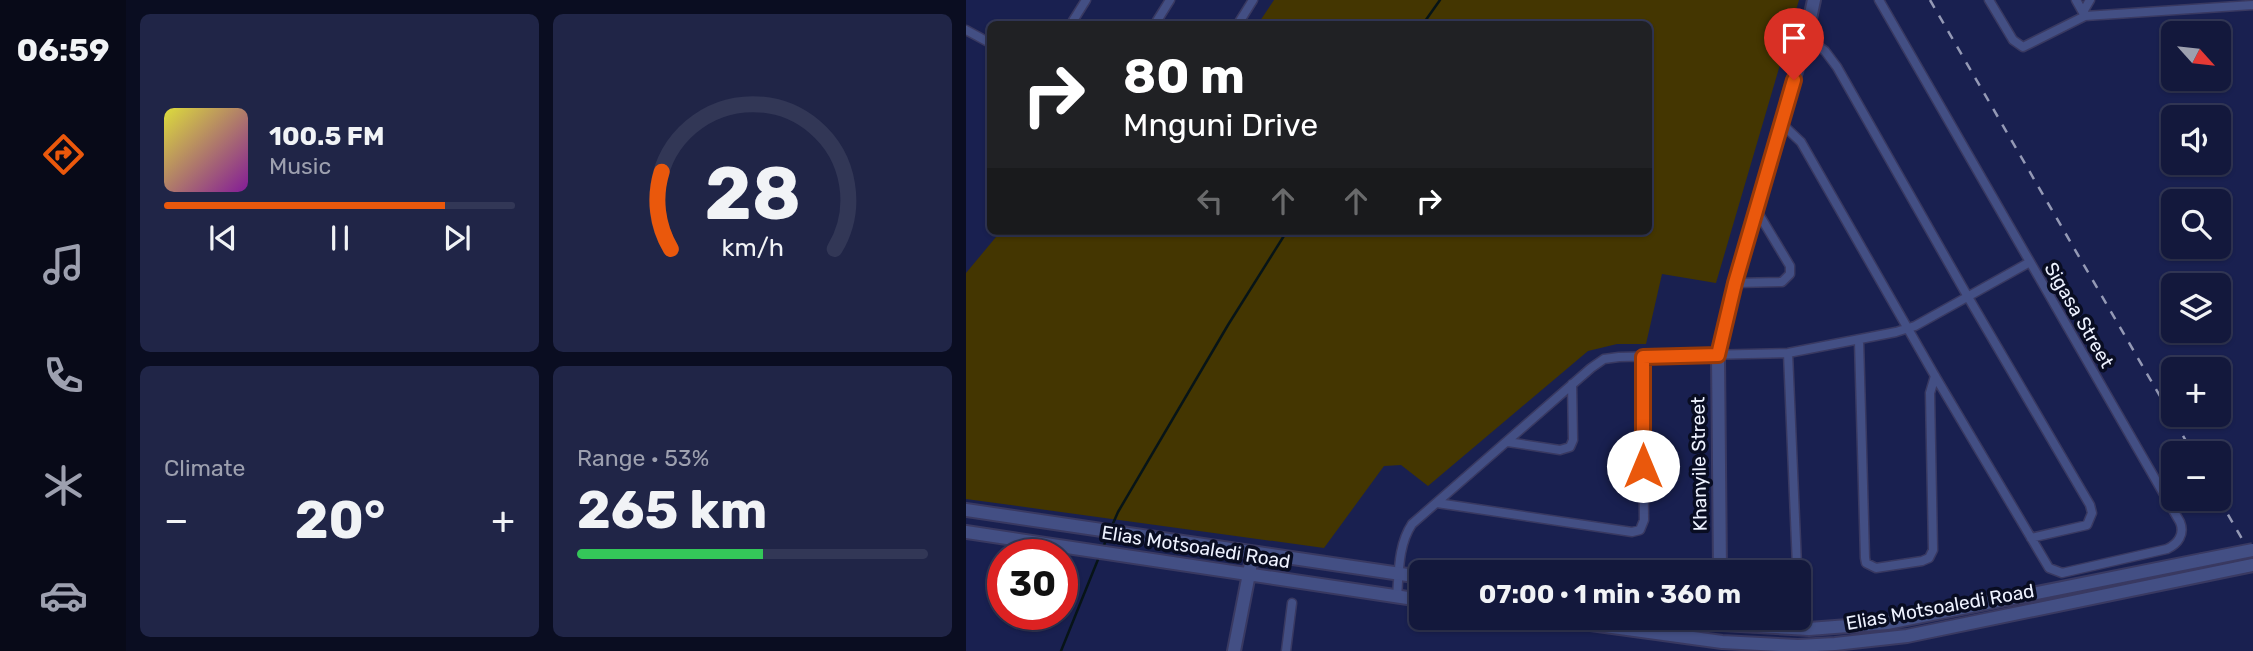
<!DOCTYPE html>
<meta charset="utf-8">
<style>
:root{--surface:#13183c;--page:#202547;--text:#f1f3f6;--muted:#9da0af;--line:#323756;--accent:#ea580c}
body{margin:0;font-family:Rubik,sans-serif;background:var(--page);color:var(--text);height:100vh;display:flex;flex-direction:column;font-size:26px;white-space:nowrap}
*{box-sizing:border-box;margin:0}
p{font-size:23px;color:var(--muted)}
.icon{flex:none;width:38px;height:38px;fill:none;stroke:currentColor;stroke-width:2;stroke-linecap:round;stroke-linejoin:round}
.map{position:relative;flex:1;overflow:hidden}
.sheet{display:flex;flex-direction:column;gap:14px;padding:14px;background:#0a0d21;width:840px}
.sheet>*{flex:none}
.hud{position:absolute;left:21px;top:21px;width:665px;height:214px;border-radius:10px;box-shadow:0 2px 5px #0004,0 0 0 2px var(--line);background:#202124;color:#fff;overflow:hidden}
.needle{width:46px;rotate:117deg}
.tools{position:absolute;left:1195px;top:21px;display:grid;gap:14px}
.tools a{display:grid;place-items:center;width:70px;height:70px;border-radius:10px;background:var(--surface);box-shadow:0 2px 5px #0004,0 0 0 2px var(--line);font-size:35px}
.speed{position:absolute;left:21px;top:539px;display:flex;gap:14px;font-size:35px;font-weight:700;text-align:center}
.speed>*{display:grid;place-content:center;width:91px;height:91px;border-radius:50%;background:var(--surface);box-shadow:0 2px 5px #0004,0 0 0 2px var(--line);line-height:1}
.speed .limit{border:10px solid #d22;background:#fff;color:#111}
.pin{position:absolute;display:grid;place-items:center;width:60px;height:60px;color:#fff;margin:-72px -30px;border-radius:50% 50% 50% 0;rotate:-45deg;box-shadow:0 0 7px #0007}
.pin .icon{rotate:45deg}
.me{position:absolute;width:77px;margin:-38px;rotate:0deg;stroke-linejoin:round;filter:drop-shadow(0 0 5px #0008)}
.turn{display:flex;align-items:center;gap:24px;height:147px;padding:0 21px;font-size:32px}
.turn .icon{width:91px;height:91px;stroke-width:2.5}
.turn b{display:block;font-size:49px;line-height:60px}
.lanes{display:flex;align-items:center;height:66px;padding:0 21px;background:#0003;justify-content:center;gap:35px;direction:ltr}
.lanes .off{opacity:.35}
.big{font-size:52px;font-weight:700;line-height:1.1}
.sheet .tile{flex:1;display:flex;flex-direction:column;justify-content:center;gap:10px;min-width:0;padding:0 24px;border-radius:10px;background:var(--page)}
.sheet .dial{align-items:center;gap:0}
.dial svg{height:182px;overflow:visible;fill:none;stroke:var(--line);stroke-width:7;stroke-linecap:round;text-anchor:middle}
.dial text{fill:var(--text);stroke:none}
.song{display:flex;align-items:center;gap:21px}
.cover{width:84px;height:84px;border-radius:10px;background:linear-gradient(135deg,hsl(60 70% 55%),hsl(290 70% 35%))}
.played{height:7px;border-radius:4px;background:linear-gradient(90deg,var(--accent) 80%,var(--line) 80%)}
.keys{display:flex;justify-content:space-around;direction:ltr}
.heat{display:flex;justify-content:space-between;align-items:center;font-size:38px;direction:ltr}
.charge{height:10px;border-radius:5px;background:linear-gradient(90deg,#34c759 53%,var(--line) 0)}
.sheet .tiles{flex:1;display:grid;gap:14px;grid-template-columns:repeat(2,1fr)}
.trip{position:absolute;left:443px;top:560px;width:402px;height:70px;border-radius:10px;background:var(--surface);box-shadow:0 2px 5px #0004,0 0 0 2px var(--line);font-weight:700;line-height:70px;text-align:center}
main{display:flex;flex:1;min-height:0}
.dock{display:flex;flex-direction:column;width:126px;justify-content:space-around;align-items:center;background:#080a18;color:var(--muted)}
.dock .icon{width:49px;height:49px}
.dock .active{color:var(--accent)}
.dock b{font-size:32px;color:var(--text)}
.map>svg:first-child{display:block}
.green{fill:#443601}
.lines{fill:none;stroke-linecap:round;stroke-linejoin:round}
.stream{stroke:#071417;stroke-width:2.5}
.street-casing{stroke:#393961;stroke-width:11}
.secondary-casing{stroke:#393961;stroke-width:16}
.street{stroke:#434f84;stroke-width:8}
.secondary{stroke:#434f84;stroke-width:12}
.rail{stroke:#9499b5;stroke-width:2.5;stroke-dasharray:9 9;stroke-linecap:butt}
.secondary-bridge-casing{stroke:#393961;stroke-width:16;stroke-linecap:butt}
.secondary-bridge{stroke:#434f84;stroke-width:12}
.route-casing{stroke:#983908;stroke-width:18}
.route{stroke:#ea580c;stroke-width:12}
.labels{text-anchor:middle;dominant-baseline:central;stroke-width:7;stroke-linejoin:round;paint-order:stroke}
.street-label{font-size:19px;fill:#eef2ff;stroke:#090d22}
</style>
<main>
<nav class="dock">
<b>06:59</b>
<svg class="icon active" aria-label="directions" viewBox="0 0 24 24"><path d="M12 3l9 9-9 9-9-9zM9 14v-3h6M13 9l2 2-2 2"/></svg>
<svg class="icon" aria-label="music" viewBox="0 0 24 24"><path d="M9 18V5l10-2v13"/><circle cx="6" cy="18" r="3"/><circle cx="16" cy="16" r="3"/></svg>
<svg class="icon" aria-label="phone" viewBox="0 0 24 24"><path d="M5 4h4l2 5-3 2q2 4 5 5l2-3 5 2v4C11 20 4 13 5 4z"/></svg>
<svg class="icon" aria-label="climate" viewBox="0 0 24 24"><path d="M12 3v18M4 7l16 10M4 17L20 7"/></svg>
<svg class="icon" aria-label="car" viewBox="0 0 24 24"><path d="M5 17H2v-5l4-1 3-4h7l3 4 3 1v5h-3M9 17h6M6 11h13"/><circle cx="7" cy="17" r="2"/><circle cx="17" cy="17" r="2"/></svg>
</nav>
<section class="sheet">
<div class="tiles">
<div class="tile">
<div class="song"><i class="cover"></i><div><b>100.5 FM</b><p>Music</p></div></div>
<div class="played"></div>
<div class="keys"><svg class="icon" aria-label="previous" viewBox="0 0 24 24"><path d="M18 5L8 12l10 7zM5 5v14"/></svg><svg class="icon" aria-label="pause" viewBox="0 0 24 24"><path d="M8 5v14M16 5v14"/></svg><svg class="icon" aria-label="next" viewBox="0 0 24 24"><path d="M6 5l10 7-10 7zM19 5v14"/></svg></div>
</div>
<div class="tile dial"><svg viewBox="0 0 100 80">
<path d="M14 69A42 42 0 1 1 86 69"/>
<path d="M14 69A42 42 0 0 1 10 35" stroke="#ea580c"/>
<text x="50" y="56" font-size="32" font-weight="700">28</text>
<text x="50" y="72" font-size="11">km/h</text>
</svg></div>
<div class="tile"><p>Climate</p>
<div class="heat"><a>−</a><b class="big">20°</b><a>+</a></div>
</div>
<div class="tile"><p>Range · 53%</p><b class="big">265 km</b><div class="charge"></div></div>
</div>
</section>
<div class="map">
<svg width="1287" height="651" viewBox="0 0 1287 651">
<rect width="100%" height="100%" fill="#192050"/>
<path class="green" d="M 308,0 L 833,0 L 750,283 L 696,274 L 680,344 L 651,344 L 622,351 L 462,486 L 435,465 L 418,466 L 358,548 L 0,499 L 0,273 L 35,231 L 682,231 L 682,24 L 292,24 Z"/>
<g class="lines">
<path class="stream" d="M 457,24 L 474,0
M 145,528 L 152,512 L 262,325 L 321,231
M 137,547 L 143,534
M 95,651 L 133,557"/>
<g class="street-casing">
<path id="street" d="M 1023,0 L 1047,40 L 1057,47 L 1119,16 L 1287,5
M 1110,0 L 1119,16
M 1117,12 L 1124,0
M 105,24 L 120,0
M 189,24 L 204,0
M 272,24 L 287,0
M 0,30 L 24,43
M 840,37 L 859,51 L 871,67 L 1002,297 L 1124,505 L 1126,513 L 1121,525 L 1065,538
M 815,123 L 835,142 L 969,376 L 1083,568 L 1096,573 L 1201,549 C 1212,544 1219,534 1214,522 L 913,0
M 769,283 L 816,282 L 824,274 L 824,266 L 791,211
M 893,341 L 899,558 L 900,563 L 910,568 L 956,561 L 963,558 L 967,550 L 964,393 L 969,376
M 822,353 L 831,566
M 542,442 L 594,450 L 604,447 L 607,440 L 606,384
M 471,503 L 666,532 L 674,530 L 678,520 L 676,357
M 431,597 C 433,572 432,545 446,524 L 625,368 L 638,359 L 653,357 L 822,353 L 930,332 L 949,326 L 1064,262
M 320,651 L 326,603"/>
</g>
<g class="secondary-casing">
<path id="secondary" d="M 0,510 L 455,577
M 0,532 L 455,600
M 754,572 L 752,355 L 769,283 L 840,37 L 848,0
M 581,618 L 756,642 L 832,646 L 869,644 L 941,636 L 1287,565
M 719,618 L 756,624 L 843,629 L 921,623 L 1236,560
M 268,651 L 287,553"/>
</g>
<use href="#street" class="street"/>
<use href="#secondary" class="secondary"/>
<path class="rail" d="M 964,0 L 1227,453
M 1253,499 L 1287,558"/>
<g class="secondary-bridge-casing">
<path id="secondary-bridge" d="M 1236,560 L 1287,550"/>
</g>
<use href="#secondary-bridge" class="secondary-bridge"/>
</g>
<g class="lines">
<g class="route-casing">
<path id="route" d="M 677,466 L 677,357 L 752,355 L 769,283 L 828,80"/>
</g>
<use href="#route" class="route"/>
</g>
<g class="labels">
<g class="street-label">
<text transform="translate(1113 315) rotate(60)">Sigasa Street</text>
<text transform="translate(733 464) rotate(-91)">Khanyile Street</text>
<text transform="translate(230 547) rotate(9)">Elias Motsoaledi Road</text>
<text transform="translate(974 607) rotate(-10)">Elias Motsoaledi Road</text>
</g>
</g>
</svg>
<div class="tools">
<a><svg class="needle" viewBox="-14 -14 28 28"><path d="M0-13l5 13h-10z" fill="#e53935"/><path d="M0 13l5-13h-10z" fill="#9da0af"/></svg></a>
<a><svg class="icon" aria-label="sound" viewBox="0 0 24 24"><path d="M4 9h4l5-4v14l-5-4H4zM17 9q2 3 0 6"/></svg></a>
<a><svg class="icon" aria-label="search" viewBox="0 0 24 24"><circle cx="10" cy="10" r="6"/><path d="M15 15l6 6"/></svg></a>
<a><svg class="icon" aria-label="layers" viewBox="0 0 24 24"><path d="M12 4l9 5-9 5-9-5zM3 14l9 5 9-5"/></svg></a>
<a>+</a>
<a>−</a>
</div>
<div class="speed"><div class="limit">30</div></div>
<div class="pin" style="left:828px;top:80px;background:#d93025"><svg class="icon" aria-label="arrive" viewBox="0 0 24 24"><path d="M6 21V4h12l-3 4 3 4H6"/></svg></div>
<svg class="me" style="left:677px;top:466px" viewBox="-20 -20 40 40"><circle r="19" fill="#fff"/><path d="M0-13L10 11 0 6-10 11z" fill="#ea580c"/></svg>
<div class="trip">07:00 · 1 min · 360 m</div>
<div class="hud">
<div class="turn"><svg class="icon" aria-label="right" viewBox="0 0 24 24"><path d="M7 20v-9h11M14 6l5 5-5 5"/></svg><div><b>80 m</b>Mnguni Drive</div></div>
<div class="lanes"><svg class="icon off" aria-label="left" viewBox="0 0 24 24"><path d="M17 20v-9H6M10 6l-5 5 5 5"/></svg><svg class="icon off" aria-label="ahead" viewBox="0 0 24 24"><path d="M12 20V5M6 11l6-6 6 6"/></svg><svg class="icon off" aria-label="ahead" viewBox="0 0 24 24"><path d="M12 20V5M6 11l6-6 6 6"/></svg><svg class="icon" aria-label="right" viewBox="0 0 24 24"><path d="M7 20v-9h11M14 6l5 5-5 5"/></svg></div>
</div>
</div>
</main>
